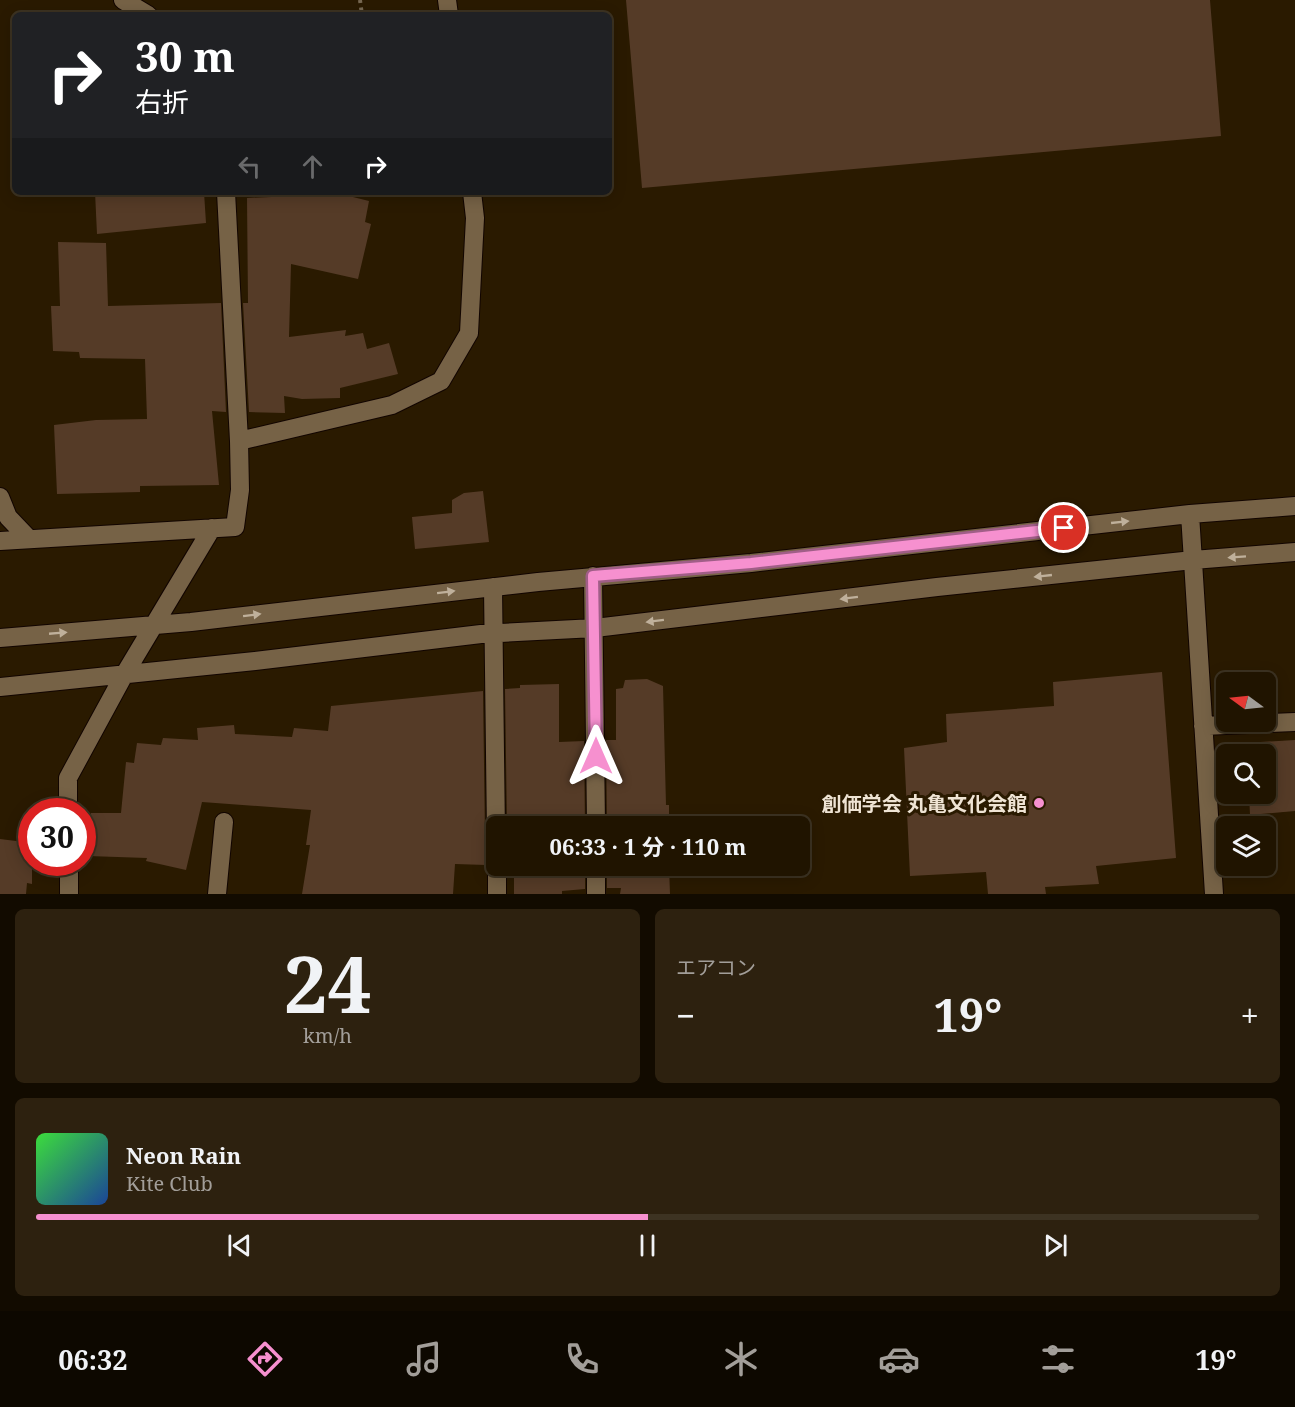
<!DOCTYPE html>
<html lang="ja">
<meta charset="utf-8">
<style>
:root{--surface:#201400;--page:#2d210f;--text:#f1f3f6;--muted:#a29e99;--line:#3d3322;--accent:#f690cf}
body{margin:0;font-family:"Noto Serif","Noto Sans JP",serif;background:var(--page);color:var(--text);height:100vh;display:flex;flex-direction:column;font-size:22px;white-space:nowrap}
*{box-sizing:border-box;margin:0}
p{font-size:20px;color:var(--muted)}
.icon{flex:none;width:33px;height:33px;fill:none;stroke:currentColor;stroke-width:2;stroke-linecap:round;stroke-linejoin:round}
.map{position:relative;height:894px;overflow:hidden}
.drawer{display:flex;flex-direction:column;gap:15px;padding:15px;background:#120b00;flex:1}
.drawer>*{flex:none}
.guide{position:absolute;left:12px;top:12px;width:600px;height:183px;border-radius:9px;box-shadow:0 3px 15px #0003,0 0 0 2px var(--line);background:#202124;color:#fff;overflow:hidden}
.needle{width:39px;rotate:285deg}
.buttons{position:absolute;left:1216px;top:672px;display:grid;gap:12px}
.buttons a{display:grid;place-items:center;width:60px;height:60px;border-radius:9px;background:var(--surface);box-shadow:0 3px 15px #0003,0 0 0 2px var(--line);font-size:30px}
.speed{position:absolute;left:18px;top:798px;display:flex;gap:12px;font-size:30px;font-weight:700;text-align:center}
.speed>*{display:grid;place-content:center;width:78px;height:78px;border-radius:50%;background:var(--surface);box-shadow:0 3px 15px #0003,0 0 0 2px var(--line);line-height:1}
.speed .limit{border:9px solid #d22;background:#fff;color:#111}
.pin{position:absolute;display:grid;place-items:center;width:51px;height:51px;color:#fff;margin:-26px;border:3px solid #fff;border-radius:50%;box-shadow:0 2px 6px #0007}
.me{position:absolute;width:66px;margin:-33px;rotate:0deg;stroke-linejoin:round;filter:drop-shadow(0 0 4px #0008)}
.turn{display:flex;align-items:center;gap:21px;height:126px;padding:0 24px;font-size:27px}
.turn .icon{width:78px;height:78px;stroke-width:2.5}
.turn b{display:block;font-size:42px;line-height:51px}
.lanes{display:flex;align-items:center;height:57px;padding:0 24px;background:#0003;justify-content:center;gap:30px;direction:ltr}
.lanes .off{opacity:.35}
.big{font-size:45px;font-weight:700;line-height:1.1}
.drawer .tile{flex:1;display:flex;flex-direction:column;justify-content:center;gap:9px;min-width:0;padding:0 21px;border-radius:9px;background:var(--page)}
.drawer .dial{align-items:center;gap:0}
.dial b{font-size:78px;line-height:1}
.song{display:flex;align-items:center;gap:18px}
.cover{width:72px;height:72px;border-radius:9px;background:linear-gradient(135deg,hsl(120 70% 55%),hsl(220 70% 35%))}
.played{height:6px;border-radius:3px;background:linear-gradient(90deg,var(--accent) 50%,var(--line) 50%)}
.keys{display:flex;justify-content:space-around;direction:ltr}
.heat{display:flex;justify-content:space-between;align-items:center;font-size:33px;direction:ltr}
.drawer .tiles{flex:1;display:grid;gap:15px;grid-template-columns:1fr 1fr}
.tile:last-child{grid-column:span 2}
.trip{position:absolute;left:486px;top:816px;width:324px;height:60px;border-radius:9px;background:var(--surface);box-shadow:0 3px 15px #0003,0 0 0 2px var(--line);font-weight:700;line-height:60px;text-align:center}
.dock{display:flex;height:96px;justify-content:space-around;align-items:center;background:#0d0800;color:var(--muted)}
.dock .icon{width:42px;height:42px}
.dock .active{color:var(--accent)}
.dock b{font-size:27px;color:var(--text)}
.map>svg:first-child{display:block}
.building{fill:#553b27}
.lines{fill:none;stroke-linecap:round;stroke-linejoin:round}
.minor-casing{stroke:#120500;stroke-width:20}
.path{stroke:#776852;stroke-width:4;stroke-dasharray:3 4.5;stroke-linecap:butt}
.minor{stroke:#766246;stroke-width:18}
.oneway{fill:#bfb09b}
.route-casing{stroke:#a05e87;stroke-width:15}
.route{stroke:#f690cf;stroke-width:10}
.poi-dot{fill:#f690cf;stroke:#2a1a00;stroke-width:2}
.labels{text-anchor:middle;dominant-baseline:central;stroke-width:6;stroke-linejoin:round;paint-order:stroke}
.poi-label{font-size:20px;font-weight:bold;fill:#efe4d4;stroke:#2a1a00;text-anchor:end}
</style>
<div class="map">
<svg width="1295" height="894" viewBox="0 0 1295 894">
<rect width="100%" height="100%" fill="#2a1a00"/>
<path class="building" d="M 626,0 L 1210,0 L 1221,136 L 642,188 Z
M 95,192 L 204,192 L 206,223 L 97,234 Z
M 341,194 L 369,201 L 365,222 L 371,224 L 358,279 L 291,264 L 289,337 L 346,330 L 345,336 L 363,333 L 367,349 L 389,343 L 398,374 L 340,388 L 340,398 L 302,399 L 284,396 L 285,413 L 249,412 L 243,303 L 248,303 L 247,198 Z
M 58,242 L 106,243 L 108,306 L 221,303 L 226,412 L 212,411 L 219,485 L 140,486 L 140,492 L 57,494 L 54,425 L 96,420 L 147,419 L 145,359 L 80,358 L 79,352 L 53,351 L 51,306 L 60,306 Z
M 483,491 L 489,542 L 415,549 L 412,517 L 452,513 L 452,500 L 464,493 Z
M 1162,672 L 1176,858 L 1096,866 L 1099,884 L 1045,887 L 1046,894 L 988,894 L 986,872 L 910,876 L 904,748 L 947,742 L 946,714 L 1054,706 L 1053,682 Z
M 647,679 L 663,686 L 666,805 L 669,805 L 669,826 L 607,826 L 606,740 L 616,740 L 616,689 L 623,688 L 625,680 Z
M 559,684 L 559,742 L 584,741 L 585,826 L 507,826 L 505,689 L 520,688 L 520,685 Z
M 483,691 L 485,836 L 490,845 L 496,847 L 496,855 L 491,857 L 486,865 L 455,864 L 453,894 L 302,894 L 310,845 L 306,845 L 311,810 L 202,802 L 186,870 L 146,861 L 147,858 L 88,856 L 91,813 L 121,813 L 126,762 L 134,763 L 137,743 L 161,745 L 163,738 L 198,740 L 197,728 L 234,725 L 235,734 L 292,737 L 294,728 L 328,731 L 331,706 Z
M 1295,740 L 1295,811 L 1250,815 L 1249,794 L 1266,794 L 1266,754 L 1246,754 L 1260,742 Z
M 0,839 L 32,843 L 32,884 L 27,883 L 26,894 L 0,894 Z
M 508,866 L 585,866 L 585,889 L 562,891 L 562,894 L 514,894 L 514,866 Z
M 607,866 L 669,866 L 670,894 L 620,894 L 621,888 L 607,888 Z"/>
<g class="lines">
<g class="minor-casing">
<path id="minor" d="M 123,0 L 148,15
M 447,0 L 449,15
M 239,441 L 392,405 L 441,381 L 469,333 L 475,218 L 472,192
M 0,497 L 8,517 L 29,539
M 1190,514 L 1214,894
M 0,541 L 235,527 L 240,490 L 239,441 L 226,192
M 593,576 L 596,826
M 493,587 L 496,836
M 0,638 L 191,622 L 538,582 L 751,563 L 1190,514 L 1295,506
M 0,687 L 255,661 L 481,634 L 595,628 L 937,587 L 1193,560 L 1295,552
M 1203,726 L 1295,722
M 68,812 L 68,778 L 124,675 L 212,528
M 497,866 L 497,894
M 596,866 L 596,894
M 69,894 L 69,862
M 217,894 L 224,822"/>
</g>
<path class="path" d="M 360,0 L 362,15"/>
<use href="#minor" class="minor"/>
</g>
<defs><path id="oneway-solid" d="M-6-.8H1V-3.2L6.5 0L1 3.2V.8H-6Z" transform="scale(1.5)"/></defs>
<g class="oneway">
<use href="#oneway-solid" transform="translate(1120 522) rotate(-6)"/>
<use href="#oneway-solid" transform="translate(1237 557) rotate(176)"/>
<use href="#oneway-solid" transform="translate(1043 576) rotate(174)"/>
<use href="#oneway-solid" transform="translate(446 592) rotate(-7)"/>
<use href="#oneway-solid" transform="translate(849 598) rotate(173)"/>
<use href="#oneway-solid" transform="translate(252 615) rotate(-7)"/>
<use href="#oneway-solid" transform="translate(655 621) rotate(173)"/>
<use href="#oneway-solid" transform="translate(58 633) rotate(-5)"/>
</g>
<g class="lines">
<g class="route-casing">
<path id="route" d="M 596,756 L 593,576 L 751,563 L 1064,528"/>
</g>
<use href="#route" class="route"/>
</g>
<circle class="poi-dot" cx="1039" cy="803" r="6"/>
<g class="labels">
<g class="poi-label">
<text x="1027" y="803">創価学会 丸亀文化会館</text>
</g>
</g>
</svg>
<div class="buttons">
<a><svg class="needle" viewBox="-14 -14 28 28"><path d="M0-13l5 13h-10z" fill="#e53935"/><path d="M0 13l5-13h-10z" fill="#a29e99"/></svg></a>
<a><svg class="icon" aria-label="search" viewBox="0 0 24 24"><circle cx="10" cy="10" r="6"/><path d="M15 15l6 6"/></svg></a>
<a><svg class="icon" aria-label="layers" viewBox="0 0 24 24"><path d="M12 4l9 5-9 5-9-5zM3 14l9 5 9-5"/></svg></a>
</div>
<div class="speed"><div class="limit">30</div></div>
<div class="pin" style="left:1064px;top:528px;background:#d93025"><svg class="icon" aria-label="arrive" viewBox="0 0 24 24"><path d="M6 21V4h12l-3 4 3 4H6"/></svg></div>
<svg class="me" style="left:596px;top:756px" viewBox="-20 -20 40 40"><path d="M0-17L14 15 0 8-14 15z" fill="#f690cf" stroke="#fff" stroke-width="4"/></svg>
<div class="trip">06:33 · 1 分 · 110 m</div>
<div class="guide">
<div class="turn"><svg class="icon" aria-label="right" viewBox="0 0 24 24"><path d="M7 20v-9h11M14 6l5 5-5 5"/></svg><div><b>30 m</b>右折</div></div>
<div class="lanes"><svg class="icon off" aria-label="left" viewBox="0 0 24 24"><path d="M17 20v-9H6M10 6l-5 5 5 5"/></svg><svg class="icon off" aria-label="ahead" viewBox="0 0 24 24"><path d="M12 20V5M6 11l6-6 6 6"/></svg><svg class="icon" aria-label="right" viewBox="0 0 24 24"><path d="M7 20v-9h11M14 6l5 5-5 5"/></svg></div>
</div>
</div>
<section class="drawer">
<div class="tiles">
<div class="tile dial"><b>24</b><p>km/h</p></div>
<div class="tile"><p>エアコン</p>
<div class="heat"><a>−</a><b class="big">19°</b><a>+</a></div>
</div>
<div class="tile">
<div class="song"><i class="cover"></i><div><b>Neon Rain</b><p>Kite Club</p></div></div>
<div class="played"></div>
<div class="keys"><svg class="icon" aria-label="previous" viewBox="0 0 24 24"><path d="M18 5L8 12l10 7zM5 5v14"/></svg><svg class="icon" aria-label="pause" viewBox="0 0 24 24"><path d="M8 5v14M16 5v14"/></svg><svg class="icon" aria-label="next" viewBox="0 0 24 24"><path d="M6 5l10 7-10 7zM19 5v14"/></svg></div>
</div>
</div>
</section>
<nav class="dock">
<b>06:32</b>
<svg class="icon active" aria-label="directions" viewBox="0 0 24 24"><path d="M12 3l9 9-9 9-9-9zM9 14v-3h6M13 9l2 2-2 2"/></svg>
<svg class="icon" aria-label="music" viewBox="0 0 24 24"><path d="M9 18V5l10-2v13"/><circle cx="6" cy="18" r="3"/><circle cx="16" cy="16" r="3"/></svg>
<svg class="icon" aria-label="phone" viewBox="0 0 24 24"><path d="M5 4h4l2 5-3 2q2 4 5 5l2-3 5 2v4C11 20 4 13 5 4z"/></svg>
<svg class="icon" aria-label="climate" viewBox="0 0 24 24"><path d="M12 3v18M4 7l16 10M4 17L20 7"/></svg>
<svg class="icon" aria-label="car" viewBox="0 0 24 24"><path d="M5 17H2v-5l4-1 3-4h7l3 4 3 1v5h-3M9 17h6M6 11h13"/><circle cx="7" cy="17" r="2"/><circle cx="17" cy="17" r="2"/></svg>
<svg class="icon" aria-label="filters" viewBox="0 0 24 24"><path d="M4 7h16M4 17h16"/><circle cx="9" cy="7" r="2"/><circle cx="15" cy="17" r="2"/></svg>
<b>19°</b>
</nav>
